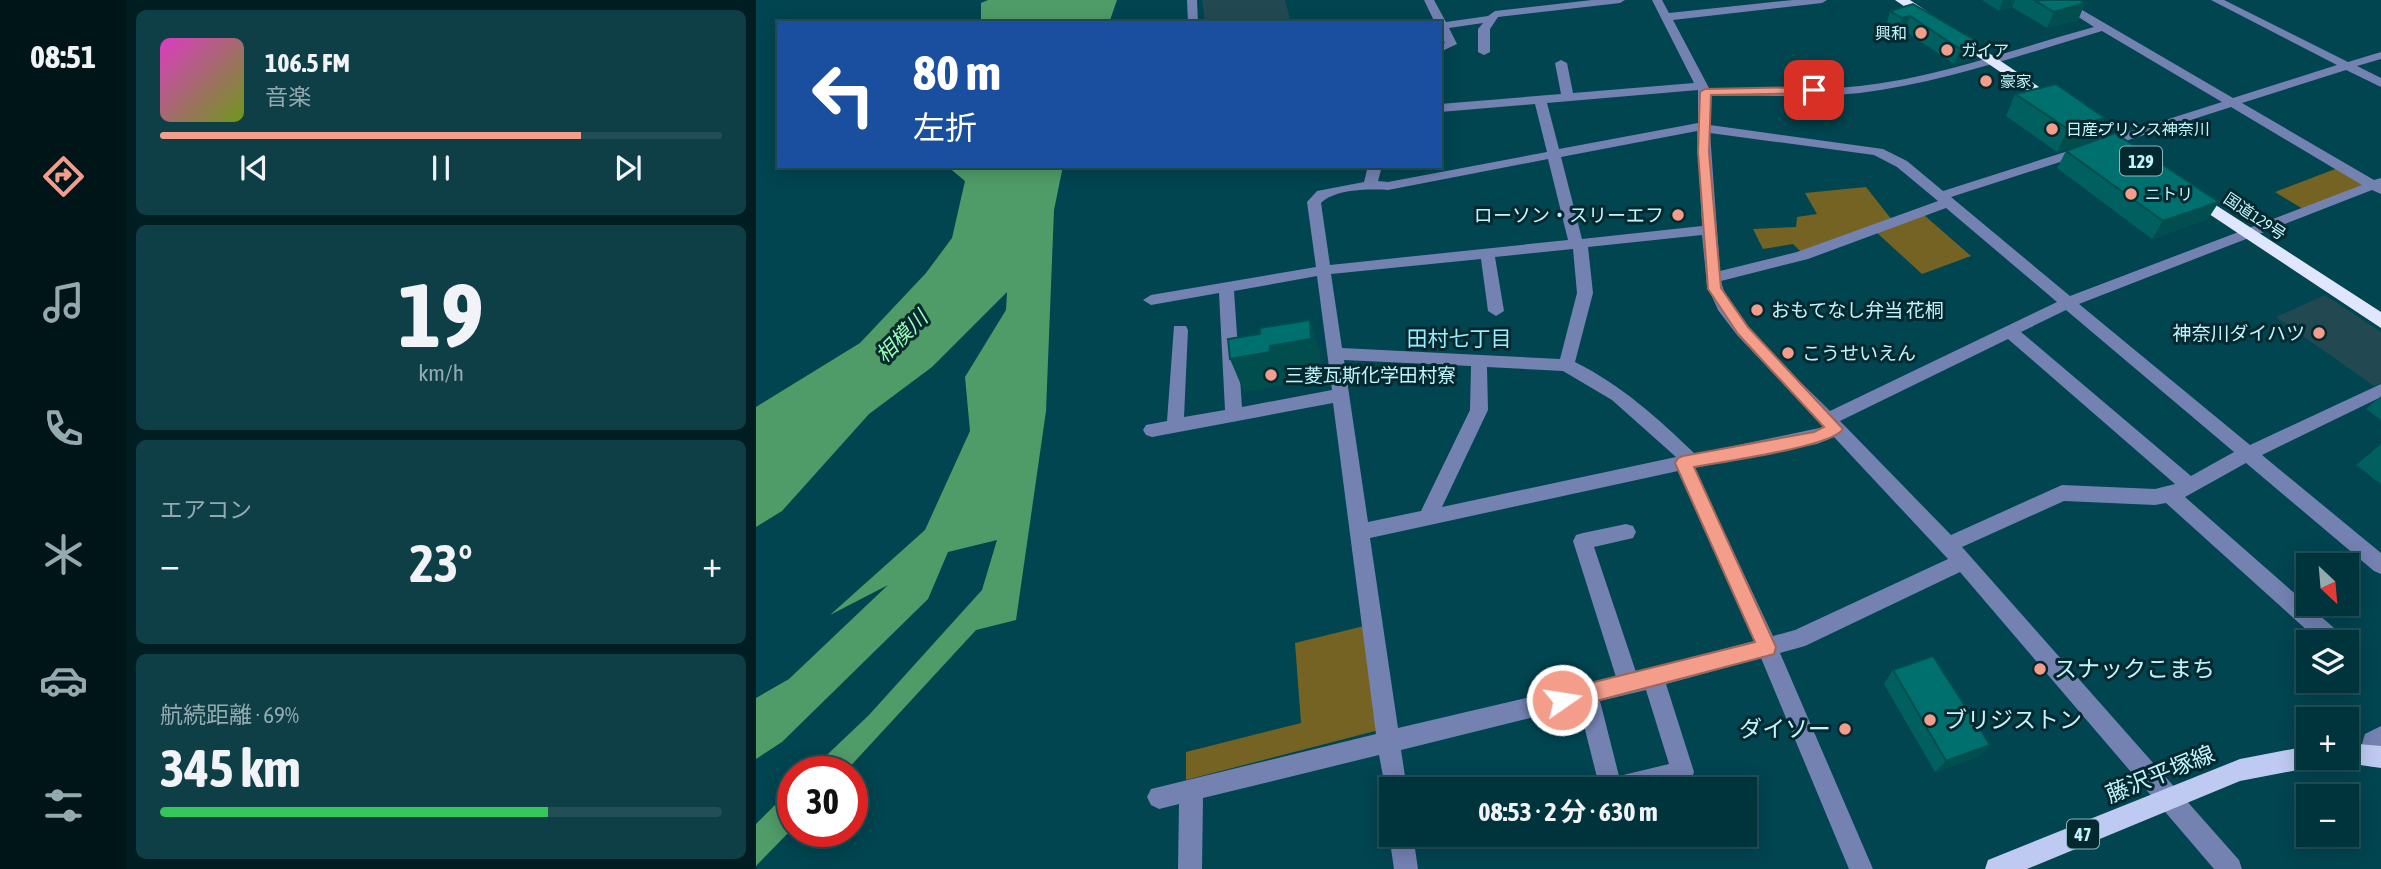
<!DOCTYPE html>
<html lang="ja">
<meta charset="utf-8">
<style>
:root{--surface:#00343c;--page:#0e3f47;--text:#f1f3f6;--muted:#95aaaf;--line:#224f56;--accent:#f49d8b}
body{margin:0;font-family:"Asap Condensed","Noto Sans JP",sans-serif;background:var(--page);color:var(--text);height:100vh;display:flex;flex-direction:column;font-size:26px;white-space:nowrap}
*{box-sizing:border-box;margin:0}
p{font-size:23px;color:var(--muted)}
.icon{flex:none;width:38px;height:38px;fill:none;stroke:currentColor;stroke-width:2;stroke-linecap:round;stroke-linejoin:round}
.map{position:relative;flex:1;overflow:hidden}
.drawer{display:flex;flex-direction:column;gap:10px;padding:10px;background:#001d21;width:630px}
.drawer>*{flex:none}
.guide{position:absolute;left:21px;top:21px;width:665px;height:147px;border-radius:0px;box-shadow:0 4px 18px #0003,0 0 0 2px var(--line);background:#1a4fa0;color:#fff;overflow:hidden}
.needle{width:46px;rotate:154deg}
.tools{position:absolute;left:1540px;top:553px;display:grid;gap:14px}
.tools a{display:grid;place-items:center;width:63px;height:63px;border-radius:0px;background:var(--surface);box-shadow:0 4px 18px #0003,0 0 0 2px var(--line);font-size:35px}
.speed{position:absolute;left:21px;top:756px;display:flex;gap:14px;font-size:35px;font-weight:700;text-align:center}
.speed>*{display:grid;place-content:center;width:91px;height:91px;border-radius:50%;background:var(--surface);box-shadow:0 4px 18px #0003,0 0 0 2px var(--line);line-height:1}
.speed .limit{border:10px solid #d22;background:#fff;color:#111}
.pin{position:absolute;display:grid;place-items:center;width:60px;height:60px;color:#fff;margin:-30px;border-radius:14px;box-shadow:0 4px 10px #0006}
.me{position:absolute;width:77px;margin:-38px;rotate:77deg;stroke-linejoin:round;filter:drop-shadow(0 0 5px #0008)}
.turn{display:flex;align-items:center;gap:24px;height:147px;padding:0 21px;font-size:32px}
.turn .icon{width:91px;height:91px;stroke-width:2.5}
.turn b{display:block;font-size:49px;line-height:60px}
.big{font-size:52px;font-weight:700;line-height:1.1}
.drawer .tile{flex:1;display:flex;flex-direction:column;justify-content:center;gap:10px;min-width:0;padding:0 24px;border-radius:10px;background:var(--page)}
.drawer .dial{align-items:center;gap:0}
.dial b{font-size:91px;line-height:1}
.song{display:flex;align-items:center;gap:21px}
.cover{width:84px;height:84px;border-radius:10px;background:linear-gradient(135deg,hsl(310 70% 55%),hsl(80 70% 35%))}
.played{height:7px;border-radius:4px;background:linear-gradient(90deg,var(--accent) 75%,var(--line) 75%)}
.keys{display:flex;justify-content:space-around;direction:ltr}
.heat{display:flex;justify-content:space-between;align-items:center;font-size:38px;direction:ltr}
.charge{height:10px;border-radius:5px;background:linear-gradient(90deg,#34c759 69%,var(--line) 0)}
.trip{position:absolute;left:623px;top:777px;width:378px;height:70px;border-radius:0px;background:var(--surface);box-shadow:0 4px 18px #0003,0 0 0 2px var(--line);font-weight:700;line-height:70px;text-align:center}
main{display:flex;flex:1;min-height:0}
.menu{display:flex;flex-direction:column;width:126px;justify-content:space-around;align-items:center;background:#001518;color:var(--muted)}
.menu .icon{width:49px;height:49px}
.menu .selected{color:var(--accent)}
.menu b{font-size:32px;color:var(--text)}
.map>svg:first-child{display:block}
.built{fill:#224951}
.green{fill:#756323}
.water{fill:#509c68}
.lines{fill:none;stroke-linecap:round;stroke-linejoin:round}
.minor{fill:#7482b2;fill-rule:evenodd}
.major{fill:#becaf1;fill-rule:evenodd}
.highway{fill:#dfe6fe;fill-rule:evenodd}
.wall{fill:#00605f}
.shaded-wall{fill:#004e4d}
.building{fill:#00706e;stroke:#004e4d;stroke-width:2}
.route{fill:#f49d8b;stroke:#9f665a;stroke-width:2}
.poi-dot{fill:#f49d8b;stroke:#03292f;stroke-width:2.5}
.labels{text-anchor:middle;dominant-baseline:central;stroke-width:6;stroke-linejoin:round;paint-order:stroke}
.far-poi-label{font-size:16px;fill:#c2f4fe;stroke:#03292f;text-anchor:start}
.far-street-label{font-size:16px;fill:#c2f4fe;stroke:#03292f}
.shield{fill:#03292f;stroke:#89b7c0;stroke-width:2}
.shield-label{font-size:18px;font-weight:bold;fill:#c2f4fe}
.poi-label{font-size:19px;fill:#c2f4fe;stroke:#03292f;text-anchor:start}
.water-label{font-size:21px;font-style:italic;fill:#99ffb7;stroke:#03292f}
.neighbourhood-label{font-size:21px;fill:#99edfe;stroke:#03292f}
.near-poi-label{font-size:23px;fill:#c2f4fe;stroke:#03292f;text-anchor:start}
.near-street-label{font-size:23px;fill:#c2f4fe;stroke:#03292f}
</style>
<main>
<nav class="menu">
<b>08:51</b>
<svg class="icon selected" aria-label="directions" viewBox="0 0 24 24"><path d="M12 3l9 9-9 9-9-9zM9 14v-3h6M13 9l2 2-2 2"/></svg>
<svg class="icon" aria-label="music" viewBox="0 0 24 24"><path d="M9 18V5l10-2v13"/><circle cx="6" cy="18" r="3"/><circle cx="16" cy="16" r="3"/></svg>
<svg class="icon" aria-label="phone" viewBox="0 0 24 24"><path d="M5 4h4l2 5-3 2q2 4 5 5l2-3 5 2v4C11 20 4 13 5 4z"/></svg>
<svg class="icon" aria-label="climate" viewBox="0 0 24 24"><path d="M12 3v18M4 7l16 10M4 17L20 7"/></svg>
<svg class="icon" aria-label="car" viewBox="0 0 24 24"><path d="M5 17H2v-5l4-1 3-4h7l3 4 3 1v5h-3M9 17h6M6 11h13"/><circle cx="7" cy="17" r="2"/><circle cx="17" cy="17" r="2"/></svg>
<svg class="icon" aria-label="filters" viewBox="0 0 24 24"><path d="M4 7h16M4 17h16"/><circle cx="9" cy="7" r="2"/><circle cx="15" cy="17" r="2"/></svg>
</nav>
<section class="drawer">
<div class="tile">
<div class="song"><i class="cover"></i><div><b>106.5 FM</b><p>音楽</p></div></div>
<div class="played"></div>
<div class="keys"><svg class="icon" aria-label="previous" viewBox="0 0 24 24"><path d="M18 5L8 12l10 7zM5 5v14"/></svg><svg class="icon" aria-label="pause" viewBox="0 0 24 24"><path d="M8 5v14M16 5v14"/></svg><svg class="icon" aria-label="next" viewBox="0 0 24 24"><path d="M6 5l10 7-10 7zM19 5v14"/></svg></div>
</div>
<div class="tile dial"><b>19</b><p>km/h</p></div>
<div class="tile"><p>エアコン</p>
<div class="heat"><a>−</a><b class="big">23°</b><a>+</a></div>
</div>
<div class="tile"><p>航続距離 · 69%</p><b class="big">345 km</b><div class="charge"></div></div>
</section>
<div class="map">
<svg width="1625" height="869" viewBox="0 0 1625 869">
<rect width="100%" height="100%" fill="#004550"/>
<path class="built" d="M 446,0 L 529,0 L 535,23 L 449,23 Z
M 1569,295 L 1625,332 L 1625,383 L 1618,386 L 1520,317 Z"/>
<path class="green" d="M 1582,168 L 1609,185 L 1547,209 L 1519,192 Z
M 1110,187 L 1136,220 L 1045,252 L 1037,244 L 1007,249 L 997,229 L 1040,227 L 1041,217 L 1061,214 L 1049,193 Z
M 1168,215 L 1215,256 L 1166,274 L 1120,232 Z
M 608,626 L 623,730 L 430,780 L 430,752 L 545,723 L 539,643 Z"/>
<path class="water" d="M 232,0 L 361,0 L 353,23 L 225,23 L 225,3 Z
M 191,166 L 307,166 L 298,210 L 290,411 L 260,620 L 220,630 L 89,772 L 53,772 L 113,715 L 226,590 L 241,540 L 192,552 L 172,599 L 26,742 L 0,759 L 0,698 L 33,679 L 132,585 L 74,615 L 169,530 L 214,431 L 209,377 L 250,310 L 251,292 L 176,367 L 113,414 L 26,511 L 0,527 L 0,407 L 104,343 L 170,273 L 196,238 L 209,181 Z
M 37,787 L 37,828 L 0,866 L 0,824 Z"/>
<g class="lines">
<path class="minor" d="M 431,0 L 441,0 L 442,23 L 432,23 Z
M 668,0 L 678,0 L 690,22 L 732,16 L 739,11 L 836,0 L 869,0 L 864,3 L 742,17 L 734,29 L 734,52 L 728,55 L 722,52 L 722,29 L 727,23 L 693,28 L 701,44 L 684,52 L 684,45 L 689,43 L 684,34 L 684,23 L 679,23 Z
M 896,0 L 906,0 L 913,13 L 1037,0 L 1071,0 L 1066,3 L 917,20 L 953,88 C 1003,88 1054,91 1104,86 C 1184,77 1261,48 1338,27 L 1296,0 L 1309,0 L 1477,98 L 1581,65 L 1455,0 L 1468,0 L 1592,62 L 1625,52 L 1625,59 L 1601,66 L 1625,78 L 1625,87 L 1590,70 L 1486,103 L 1618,180 L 1625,178 L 1625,194 L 1616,190 L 1323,304 L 1494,445 L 1625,384 L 1625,397 L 1506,455 L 1625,553 L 1625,574 L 1618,571 L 1490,463 L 1429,497 L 1586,635 L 1589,642 L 1564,642 L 1410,503 L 1399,505 L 1308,501 L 1206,547 L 1483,860 L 1486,869 L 1458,869 L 1204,572 L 1049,646 L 1024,653 L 1117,869 L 1093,869 L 1005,658 L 910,684 L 938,772 L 935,780 C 906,792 875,789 844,789 L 823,706 L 645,750 L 651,789 L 635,789 L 635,799 L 631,797 L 623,755 L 447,798 L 446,869 L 422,869 L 423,804 L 403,809 L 395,805 L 391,797 L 395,789 L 620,734 L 577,403 L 396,437 L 390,435 L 387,430 L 390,425 L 411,421 L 418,326 L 430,326 L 432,330 L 428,417 L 469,410 L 463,293 L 395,305 L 387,300 L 395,295 L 560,267 L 551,202 L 561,191 L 608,182 L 612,166 L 626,166 L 622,181 L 632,182 L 791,152 L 779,104 L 684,112 L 684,104 L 805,94 L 799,63 L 805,60 L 811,63 L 817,93 L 938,83 ZM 1346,31 L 1466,102 L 1187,191 L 1151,161 L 1127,149 L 954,125 L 955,96 C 1005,95 1055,98 1104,93 C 1187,83 1267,54 1346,31 ZM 942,90 L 942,123 L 803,149 L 791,103 ZM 1475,107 L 1606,185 L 1314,296 L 1195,197 ZM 941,131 L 946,226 L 826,239 L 805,157 ZM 954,133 L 1118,155 L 1141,167 L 1182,201 L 1041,252 L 964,271 ZM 792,159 L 812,240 L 574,265 L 565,203 C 579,189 613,189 632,190 ZM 1190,208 L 1301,302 L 1074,411 C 1045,381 973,320 965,281 L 1052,259 ZM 946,235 L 951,285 L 962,310 L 981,335 L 1068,427 L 939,454 C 902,418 865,385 819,362 L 837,293 L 832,247 ZM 817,249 L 821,293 L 804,359 L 586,348 L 575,274 L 725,259 L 732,311 L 740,316 L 748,311 L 739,257 ZM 561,276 L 576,390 L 486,407 L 478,291 ZM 1310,310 L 1478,452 L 1435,476 L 1265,332 ZM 1252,339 L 1419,484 L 1399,489 L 1306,485 L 1195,535 L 1084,421 ZM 588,360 L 715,366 L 714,410 L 665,511 L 612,522 ZM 731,367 L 807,371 L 856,400 L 920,457 L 686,507 L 732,410 ZM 1078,437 L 1192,559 L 1039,630 L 1017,636 L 938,468 L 1061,444 ZM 922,471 L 998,641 L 880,672 L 838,547 L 877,538 L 880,532 L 877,526 L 870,524 L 827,533 L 820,535 L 817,541 L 860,677 L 642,728 L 614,538 ZM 890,690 L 913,764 L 863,776 L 844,701 Z
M 1625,726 L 1625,762 L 1616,767 L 1608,764 C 1604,753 1605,745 1609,734 Z
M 635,830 L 635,835 L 657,835 L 662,869 L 638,869 L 633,835 Z"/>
<path class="major" d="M 1591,743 L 1625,746 L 1625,768 L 1583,762 L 1581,758 L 1591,758 Z
M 1552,746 L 1552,758 L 1563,758 L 1560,765 L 1552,768 L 1484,781 L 1271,869 L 1229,869 L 1232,860 L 1484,759 Z"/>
<path class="highway" d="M 1139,0 L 1154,0 L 1381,153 L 1373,158 L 1367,156 Z
M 1435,189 L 1625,312 L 1625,328 L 1429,198 L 1427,194 Z"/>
</g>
<path class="wall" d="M 1226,0 L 1324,0 L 1329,3 L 1322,20 L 1291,28 L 1256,7 L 1243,11 Z
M 1157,4 L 1224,43 L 1218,59 L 1198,64 L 1149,31 L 1142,34 L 1130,26 L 1134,11 Z
M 1259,94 L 1349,118 L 1337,140 L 1301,152 L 1250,116 Z
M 1310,151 L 1452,219 L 1396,239 L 1301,168 Z
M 1625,396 L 1625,420 L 1610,409 Z
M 1625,444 L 1625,484 L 1600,465 Z
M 1137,670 L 1234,745 L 1222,757 L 1179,772 L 1128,684 Z"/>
<path class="shaded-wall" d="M 1247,0 L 1259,0 L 1256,7 L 1243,11 Z
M 1329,3 L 1322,20 L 1291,28 L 1298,12 Z
M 1154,16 L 1149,31 L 1142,34 L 1146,18 Z
M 1224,43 L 1218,59 L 1198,64 L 1204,49 Z
M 1349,118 L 1337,140 L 1301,152 L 1312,129 Z
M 1463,202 L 1452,219 L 1396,239 L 1407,221 Z
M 554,320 L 564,353 L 566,372 L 526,379 L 527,385 L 488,392 L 474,359 L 514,346 Z
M 1234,745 L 1222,757 L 1179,772 L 1190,761 Z"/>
<path class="building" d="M 1278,0 L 1324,0 L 1329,3 L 1298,12 Z
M 1157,4 L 1224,43 L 1204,49 L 1154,16 L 1146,18 L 1134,11 Z
M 1300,84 L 1349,118 L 1312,129 L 1259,94 Z
M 1359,133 L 1463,202 L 1407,221 L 1310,151 Z
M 554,320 L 555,339 L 514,346 L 514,352 L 474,359 L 472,339 L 504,334 L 504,328 Z
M 1177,656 L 1234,745 L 1190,761 L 1137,670 Z"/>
<path class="route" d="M 1058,87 L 1061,88 L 1061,93 L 955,95 L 953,152 L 965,288 L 992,327 L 1087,429 C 1076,447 964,462 938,467 L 1020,647 L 1018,654 L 1011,656 L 806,710 L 799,707 L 796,700 L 799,693 L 806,690 L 999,642 L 919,463 L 922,458 L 927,456 L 1058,432 L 1068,427 L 982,334 L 952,289 L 942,152 L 944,92 L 949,89 Z"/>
<g class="poi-dot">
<circle cx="1165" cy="33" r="7"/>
<circle cx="1191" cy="50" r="7"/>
<circle cx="1230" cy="81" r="7"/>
<circle cx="1296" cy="129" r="7"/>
<circle cx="1375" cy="194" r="7"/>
<circle cx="922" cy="215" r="7"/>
<circle cx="1001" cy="310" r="7"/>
<circle cx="1563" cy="333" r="7"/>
<circle cx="1032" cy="353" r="7"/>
<circle cx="515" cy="375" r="7"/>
<circle cx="1284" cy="669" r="7"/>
<circle cx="1174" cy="720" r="7"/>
<circle cx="1089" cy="729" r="7"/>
</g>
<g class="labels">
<g class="far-poi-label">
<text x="1151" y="33" text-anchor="end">興和</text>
<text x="1205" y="50">ガイア</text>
<text x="1244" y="81">豪家</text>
<text x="1310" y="129">日産プリンス神奈川</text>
<text x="1389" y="194">ニトリ</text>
</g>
<g class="far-street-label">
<text transform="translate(1499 216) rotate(34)">国道129号</text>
</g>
<g class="shield">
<rect x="1364" y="146.5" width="42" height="29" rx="5"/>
<rect x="1311" y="819.5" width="32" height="29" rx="5"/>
</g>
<g class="shield-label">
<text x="1385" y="161">129</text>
<text x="1327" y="834">47</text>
</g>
<g class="poi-label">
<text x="908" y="215" text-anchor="end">ローソン・スリーエフ</text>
<text x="1015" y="310">おもてなし弁当 花桐</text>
<text x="1549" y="333" text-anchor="end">神奈川ダイハツ</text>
<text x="1046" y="353">こうせいえん</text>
<text x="529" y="375">三菱瓦斯化学田村寮</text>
</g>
<g class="water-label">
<text transform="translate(145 336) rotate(-45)">相模川</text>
</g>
<g class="neighbourhood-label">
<text x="703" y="338">田村七丁目</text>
</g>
<g class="near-poi-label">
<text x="1298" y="669">スナックこまち</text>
<text x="1188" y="720">ブリジストン</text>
<text x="1075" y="729" text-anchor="end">ダイソー</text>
</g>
<g class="near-street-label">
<text transform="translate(1404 774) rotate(-22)">藤沢平塚線</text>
</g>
</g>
</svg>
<div class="tools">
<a><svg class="needle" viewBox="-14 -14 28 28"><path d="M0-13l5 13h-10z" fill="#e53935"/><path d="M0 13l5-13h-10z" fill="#95aaaf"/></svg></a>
<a><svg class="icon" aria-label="layers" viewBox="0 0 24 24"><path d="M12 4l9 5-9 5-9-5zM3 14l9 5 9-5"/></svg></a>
<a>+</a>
<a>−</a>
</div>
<div class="speed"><div class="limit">30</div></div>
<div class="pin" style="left:1058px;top:90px;background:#d93025"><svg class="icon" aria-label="arrive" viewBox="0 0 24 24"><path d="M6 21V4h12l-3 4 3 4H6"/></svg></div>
<svg class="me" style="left:806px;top:700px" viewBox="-20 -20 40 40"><circle r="17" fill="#f49d8b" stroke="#fff" stroke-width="3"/><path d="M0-11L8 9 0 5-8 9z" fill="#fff"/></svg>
<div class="trip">08:53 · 2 分 · 630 m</div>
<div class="guide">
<div class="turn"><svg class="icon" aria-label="left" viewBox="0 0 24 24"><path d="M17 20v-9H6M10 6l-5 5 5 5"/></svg><div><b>80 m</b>左折</div></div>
</div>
</div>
</main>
